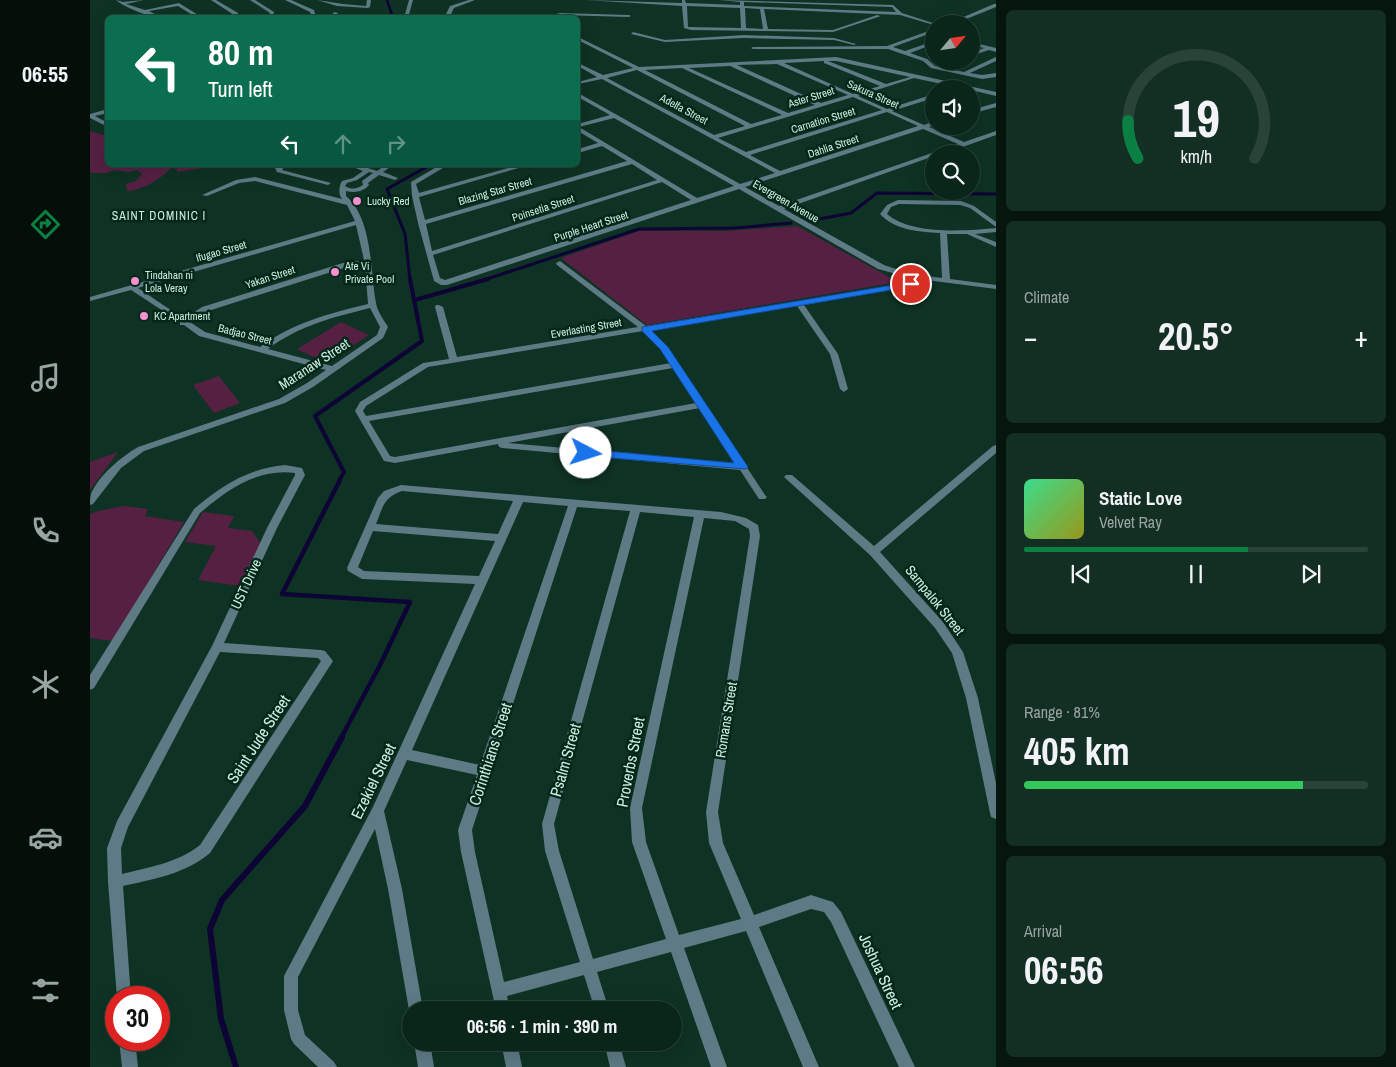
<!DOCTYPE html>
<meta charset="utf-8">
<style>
:root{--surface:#0a261a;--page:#132e23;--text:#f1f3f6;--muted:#99a5a2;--line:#2a4339;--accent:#0b8043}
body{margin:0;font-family:"Archivo Narrow",sans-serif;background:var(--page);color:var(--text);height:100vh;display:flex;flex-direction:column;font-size:19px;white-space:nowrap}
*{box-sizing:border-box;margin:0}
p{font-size:16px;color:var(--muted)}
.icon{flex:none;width:28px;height:28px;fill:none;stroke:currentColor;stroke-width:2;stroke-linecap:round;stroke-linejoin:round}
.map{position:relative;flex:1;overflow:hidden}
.drawer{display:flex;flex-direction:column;gap:10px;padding:10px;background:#06150e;width:400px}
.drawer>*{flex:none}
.top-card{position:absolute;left:15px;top:15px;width:475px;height:152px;border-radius:8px;box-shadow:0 5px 20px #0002,0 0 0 1px var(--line);background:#0b6e4f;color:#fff;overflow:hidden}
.needle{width:32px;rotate:61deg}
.fabs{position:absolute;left:835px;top:15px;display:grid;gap:10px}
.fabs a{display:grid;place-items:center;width:55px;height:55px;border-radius:50%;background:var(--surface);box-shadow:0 5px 20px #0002,0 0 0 1px var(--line);font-size:25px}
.speed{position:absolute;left:15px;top:986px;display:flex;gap:10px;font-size:25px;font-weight:700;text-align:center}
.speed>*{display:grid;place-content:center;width:65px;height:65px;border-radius:50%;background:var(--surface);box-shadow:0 5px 20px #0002,0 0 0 1px var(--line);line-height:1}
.speed .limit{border:8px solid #d22;background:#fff;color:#111}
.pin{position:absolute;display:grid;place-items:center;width:42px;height:42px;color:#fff;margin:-21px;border:2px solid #fff;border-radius:50%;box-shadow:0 1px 5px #0007}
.me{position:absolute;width:55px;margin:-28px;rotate:95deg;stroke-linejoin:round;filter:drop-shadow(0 0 4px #0008)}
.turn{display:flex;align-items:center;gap:18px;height:105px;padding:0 20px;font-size:22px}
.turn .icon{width:65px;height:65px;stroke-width:2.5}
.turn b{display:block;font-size:35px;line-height:42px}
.lanes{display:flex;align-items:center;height:48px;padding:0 20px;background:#0003;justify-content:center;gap:25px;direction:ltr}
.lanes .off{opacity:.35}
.big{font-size:38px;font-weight:800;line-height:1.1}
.drawer .card{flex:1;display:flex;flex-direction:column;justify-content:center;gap:8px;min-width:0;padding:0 18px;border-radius:8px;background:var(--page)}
.drawer .dial{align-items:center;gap:0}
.dial svg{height:130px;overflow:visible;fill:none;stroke:var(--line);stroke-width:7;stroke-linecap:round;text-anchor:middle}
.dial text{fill:var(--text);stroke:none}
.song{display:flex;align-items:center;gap:15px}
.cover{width:60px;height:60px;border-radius:8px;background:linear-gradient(135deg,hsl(150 70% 55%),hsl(60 70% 35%))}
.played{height:5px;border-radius:2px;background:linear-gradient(90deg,var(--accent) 65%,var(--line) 65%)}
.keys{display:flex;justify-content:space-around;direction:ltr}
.heat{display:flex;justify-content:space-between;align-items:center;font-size:28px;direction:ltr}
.charge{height:8px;border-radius:4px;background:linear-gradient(90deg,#34c759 81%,var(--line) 0)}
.trip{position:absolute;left:312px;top:1001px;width:280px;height:50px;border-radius:25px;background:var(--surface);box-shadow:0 5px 20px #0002,0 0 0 1px var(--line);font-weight:800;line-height:50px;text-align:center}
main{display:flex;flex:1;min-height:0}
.tab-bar{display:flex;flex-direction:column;width:90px;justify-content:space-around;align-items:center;background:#040f0a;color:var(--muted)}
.tab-bar .icon{width:35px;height:35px}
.tab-bar .current{color:var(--accent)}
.tab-bar b{font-size:22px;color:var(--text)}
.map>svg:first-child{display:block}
.green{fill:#562043}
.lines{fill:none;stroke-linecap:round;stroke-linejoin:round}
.stream-far4{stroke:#0e0335;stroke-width:2.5}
.stream-far3{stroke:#0e0335;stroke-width:3}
.stream-far2{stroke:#0e0335;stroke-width:4}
.stream-far1{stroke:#0e0335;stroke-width:4.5}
.stream{stroke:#0e0335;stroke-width:6}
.street{fill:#5d7a85;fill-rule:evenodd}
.route{fill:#1a73e8;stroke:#114b97}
.poi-dot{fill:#f690cf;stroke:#03281a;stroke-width:2}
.labels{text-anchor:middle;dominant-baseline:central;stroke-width:5;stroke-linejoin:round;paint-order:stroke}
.far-street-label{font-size:11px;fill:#cdeedd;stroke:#03281a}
.far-poi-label{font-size:11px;fill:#cdeedd;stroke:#03281a;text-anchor:start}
.far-neighbourhood-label{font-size:12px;letter-spacing:1px;fill:#cdeedd;stroke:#03281a}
.street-label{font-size:14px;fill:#cdeedd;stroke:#03281a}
.near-street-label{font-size:16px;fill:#cdeedd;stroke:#03281a}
</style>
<main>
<nav class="tab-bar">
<b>06:55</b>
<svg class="icon current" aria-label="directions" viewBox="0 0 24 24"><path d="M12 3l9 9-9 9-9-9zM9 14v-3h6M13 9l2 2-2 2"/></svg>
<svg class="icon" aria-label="music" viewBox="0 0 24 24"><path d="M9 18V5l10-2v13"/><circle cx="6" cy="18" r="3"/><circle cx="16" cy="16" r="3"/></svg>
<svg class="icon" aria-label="phone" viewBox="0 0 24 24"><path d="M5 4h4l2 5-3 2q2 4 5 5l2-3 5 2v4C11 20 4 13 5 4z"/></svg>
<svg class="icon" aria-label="climate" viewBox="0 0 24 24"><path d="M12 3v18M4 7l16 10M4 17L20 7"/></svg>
<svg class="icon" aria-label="car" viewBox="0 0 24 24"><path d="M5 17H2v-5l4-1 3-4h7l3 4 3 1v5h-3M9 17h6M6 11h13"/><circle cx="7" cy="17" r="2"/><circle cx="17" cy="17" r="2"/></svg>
<svg class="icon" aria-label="filters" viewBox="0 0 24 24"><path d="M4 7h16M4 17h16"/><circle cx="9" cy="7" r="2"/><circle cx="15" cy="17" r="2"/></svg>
</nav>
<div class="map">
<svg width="906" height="1067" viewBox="0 0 906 1067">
<rect width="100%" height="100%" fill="#0e3223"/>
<path class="green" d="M 0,131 L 17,136 L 18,165 L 127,166 L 87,172 L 87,169 L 81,168 C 71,179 51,191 37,191 L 36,184 L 46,181 L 52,174 L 47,170 L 38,172 L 24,170 L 17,173 L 0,173 Z
M 707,226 L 808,282 L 557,325 L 471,258 L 549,231 L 636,231 Z
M 251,322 L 279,335 L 236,363 L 207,349 Z
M 129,376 L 150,403 L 124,413 L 103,385 Z
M 28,452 L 0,490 L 0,462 Z
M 34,506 L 58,509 L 55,516 L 94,522 L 23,641 L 0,638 L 0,514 L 8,511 Z
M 113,512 L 144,516 L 138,528 L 162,531 L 171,544 L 150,586 L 108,580 L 126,546 L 95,542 Z"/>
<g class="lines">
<path class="stream-far4" d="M 297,0 L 303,18"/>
<path class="stream-far3" d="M 719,221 L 761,213 L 787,193 L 906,194
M 320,280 L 315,234 L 297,189 L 340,165
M 394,280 L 549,229 L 645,228 L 701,223"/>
<path class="stream-far2" d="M 325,300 L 398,279
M 249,481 L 254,472 L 225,416 L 332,341 L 320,279"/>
<path class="stream-far1" d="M 250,480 L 192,594 L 320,602 L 290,665 L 251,738"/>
<path class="stream" d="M 146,1067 L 131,1019 L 120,929 L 132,900 L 215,806 L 252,737"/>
<path class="street" d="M 26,0 L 33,2 L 54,0 L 36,4 L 55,10 L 89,3 L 113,18 L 107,18 L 88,6 L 59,11 L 72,18 C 62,18 33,7 26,0 Z
M 121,0 L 126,0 L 148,13 L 148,18 L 144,18 L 144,15 Z
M 160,0 L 165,0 L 184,12 L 183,18 L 178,18 L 180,13 Z
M 195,0 L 201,0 L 224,10 L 225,14 L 223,18 L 218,18 L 221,14 L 220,12 Z
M 227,0 L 253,4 L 276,6 L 277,0 L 281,0 L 280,7 L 278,8 L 247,6 Z
M 319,0 L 323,0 L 318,18 L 314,18 Z
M 379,0 L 385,0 L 364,8 L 359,18 L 354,18 L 360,6 Z
M 495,0 L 592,3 L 592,0 L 595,0 L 596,3 L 650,5 L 650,2 L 629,0 L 803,5 L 812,13 L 846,24 L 844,24 L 844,25 L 810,15 L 674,9 L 678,29 L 743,30 L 787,15 L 791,16 L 743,32 L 601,30 L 594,28 L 592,6 ZM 654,2 L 802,7 L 806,12 L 654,6 ZM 597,6 L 650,8 L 651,28 L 598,27 ZM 655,8 L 670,9 L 673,29 L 656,28 Z
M 904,4 L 906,4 L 906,7 L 864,24 L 857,24 Z
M 244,12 L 248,13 L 245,18 L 240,18 Z
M 470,13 L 539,15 L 541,16 L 539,17 L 470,15 L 453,18 Z
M 844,29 L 844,32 L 803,47 L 815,51 L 844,41 L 844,44 L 820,53 L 837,59 L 845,66 L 850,67 L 863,61 L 870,61 L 856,68 L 874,72 L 906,57 L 906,61 L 880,73 L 892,75 L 906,73 L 906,77 L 892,79 L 841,68 L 833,61 L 798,49 L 663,49 L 661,48 L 663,47 L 797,46 Z
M 543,32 L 575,40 L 654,35 L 744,38 L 766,44 L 764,45 L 744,40 L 653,38 L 575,42 L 541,34 Z
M 488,37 L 549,67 L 746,57 L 906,92 L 906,96 L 881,90 L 881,89 L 875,89 L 824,78 L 768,96 L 797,109 L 844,94 L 844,98 L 802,111 L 834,125 L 844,121 L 844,125 L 839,127 L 874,142 L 906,131 L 906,135 L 853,154 L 844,154 L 844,156 L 694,209 L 794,265 L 821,274 L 852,278 L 850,233 C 829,232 804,230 790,214 L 797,205 L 808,200 L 871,201 L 884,206 L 906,222 L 906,227 L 880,208 L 870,205 L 809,204 L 801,207 L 797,214 C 821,235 875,231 906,228 L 906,232 L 885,234 L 906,242 L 906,247 L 877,234 L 857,234 L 860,279 L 906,285 L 906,289 L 836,280 L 812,288 L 714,305 L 748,354 L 758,389 L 754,392 L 750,389 L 740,354 L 707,306 L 561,330 L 578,347 L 675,495 L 677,497 L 675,499 L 669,499 L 650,470 L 412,448 L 409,447 L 408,444 L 305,463 L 294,461 L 265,411 L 270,402 L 333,363 L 359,359 L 345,307 L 346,305 L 349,305 L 353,307 L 367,357 L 548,327 L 467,265 L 466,263 L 470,261 L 556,326 L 811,284 L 825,279 L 788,269 L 649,189 L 357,285 L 351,285 L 344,281 L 328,223 L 322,196 L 321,182 L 350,165 L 358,165 L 326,184 L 329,193 L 429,165 L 439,165 L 329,197 L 335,220 L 537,161 L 512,146 L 488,153 L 488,149 L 508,143 L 488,131 L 488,124 L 520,115 L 488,97 L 488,93 L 650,184 L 685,173 L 512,79 L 488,84 L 488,82 L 507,77 L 488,66 L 488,63 L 513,75 L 543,68 L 488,40 ZM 734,61 L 734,63 L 790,86 L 763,94 L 694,63 ZM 738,61 L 746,61 L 820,77 L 796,84 ZM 687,64 L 758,95 L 731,103 L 647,65 ZM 640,66 L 725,105 L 698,113 L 599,68 ZM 592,68 L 692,115 L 661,124 L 555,70 ZM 547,70 L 655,126 L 624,135 L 517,78 ZM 763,97 L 792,110 L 656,152 L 628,138 ZM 797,112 L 828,126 L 690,171 L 660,155 ZM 524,118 L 644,186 L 607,198 L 489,127 ZM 833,129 L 868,144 L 689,206 L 655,187 ZM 542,164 L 567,180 L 342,251 L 336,224 ZM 572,182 L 601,200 L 355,280 L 350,278 L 343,255 ZM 553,331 L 571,349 L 581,363 L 276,416 L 273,411 L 276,406 L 338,367 ZM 583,368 L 606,403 L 305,457 L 300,456 L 279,421 ZM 610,408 L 645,463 L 418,443 Z
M 881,42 L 906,48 L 906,52 L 899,50 L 881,56 L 881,53 L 894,48 L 881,45 Z
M 906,103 L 906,107 L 881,114 L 881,110 Z
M 18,109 L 18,113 L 5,116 L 18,123 L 18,127 L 0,118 L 0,114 Z
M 188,165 L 195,165 L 192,170 L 241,183 L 238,185 L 187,172 L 185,168 Z
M 258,165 L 268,165 L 287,171 L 296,165 L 303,165 L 293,172 L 308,178 L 305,180 L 289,175 L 278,183 L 279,185 C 273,192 265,193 256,191 L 256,196 C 283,219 280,271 286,303 C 287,311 294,320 298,327 L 293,338 L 223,387 L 195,403 L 54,451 L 31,468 L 3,504 L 0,505 C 0,502 0,497 1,494 C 9,475 31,457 48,447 L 189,399 L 217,383 L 236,370 L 109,336 L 94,325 L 90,325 L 90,322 L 41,290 L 0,301 L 0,297 L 265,221 L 257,205 L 165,181 L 149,183 L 117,196 L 112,195 L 146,180 L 165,177 L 252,199 C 248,194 249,186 252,181 L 263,178 L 273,171 ZM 279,172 L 283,173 L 272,181 L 273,185 C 267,189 262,190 255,186 L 257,183 L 267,180 ZM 266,225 L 274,260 L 253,263 L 112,307 L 94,319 L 48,288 ZM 275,265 L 278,304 C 240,313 202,323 170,347 L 115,332 L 100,322 L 118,311 L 257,267 ZM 280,308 L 290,327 L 287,335 L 242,366 L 178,349 C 208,326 244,317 280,308 Z
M 906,445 L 906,453 L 790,552 L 853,622 L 873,652 L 888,698 L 906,783 L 906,819 L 901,817 L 900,813 L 876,698 L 862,653 L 845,628 L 780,555 L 694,477 L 696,475 L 702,475 L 784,546 L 903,446 Z
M 195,465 L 212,468 L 215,475 L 187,528 L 134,643 L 231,650 L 235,651 L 243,661 L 120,853 C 95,874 64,879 33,886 L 41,998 L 27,998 L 18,882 L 17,848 L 27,821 L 122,646 L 177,528 L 205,475 L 205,473 C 168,468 137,490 110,513 L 4,688 L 0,690 L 0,675 L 104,509 C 131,486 159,468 195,465 ZM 130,652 L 228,658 L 231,661 L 110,845 C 87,863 60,867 32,874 L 31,848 L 38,827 Z
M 311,485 L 631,512 L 656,518 L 668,525 L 670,536 L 628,812 L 633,843 L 664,915 L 721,895 L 743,902 L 751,912 L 825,1067 L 809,1067 L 741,922 L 734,912 L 721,909 L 669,927 L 729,1067 L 713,1067 L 656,931 L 594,948 L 637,1067 L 621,1067 L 581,952 L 507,972 L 519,1010 L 505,1010 L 494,975 L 417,996 L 420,1010 L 406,1010 L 371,852 L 368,830 L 387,775 L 317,760 L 294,811 L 312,889 L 333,1010 L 321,1010 L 321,1015 L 319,1010 L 298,889 L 285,829 L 208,977 L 208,1010 L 215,1035 L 244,1062 L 247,1067 L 228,1067 L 204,1044 L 201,1039 L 194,1010 L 194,976 L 283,807 L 385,584 L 272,579 L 258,571 L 257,568 L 288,498 L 294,491 ZM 312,491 L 423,501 L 408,534 L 286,524 C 293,507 293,498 312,491 ZM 433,502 L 478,506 L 390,765 L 322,750 ZM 487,507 L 540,511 L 452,824 L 455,851 L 490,962 L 414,982 L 385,852 L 382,830 ZM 550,512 L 604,517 L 540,808 L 542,842 L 576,939 L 503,959 L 469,851 L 464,824 ZM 614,518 L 645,521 L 659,529 L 660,536 L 616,812 L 619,843 L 651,919 L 589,935 L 556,842 L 552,808 ZM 283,531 L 405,541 L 389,576 L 274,571 L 268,567 Z
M 29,1040 L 45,1040 L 48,1067 L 32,1067 Z
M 324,1042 L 340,1042 L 344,1067 L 328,1067 Z
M 411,1042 L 427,1042 L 432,1067 L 416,1067 Z
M 514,1042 L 529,1042 L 536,1067 L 520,1067 Z"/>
</g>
<path class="route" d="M 821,282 L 824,282 L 824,286 L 562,331 L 578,347 L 658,467 L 656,469 L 496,456 L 491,453 L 496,449 L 644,463 L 570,349 L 552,331 L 552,327 Z"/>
<g class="poi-dot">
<circle cx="267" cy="201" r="5"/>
<circle cx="245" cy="272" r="5"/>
<circle cx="45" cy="281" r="5"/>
<circle cx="54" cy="316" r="5"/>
</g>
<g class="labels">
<g class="far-street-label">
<text transform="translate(783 94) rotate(24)">Sakura Street</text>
<text transform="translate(721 97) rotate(-17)">Aster Street</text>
<text transform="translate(594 109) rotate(28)">Adelfa Street</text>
<text transform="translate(733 120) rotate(-17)">Carnation Street</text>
<text transform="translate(743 146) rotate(-18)">Dahlia Street</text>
<text transform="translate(405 191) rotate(-16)">Blazing Star Street</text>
<text transform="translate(696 201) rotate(30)">Evergreen Avenue</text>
<text transform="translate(453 208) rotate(-18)">Poinsetia Street</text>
<text transform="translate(501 226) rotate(-18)">Purple Heart Street</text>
<text transform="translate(131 251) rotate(-16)">Ifugao Street</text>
<text transform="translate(180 277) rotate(-18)">Yakan Street</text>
<text transform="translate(496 328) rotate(-10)">Everlasting Street</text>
<text transform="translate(155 334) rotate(14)">Badjao Street</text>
</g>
<g class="far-poi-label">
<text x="277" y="201">Lucky Red</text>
<text x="255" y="266">Ate Vi<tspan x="255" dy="13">Private Pool</tspan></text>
<text x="55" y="275">Tindahan ni<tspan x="55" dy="13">Lola Veray</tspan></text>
<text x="64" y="316">KC Apartment</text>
</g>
<g class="far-neighbourhood-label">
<text x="69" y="216">SAINT DOMINIC I</text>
</g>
<g class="street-label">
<text transform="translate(224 364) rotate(-33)">Maranaw Street</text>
<text transform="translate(156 584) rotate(-65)">UST Drive</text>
<text transform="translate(845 600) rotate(51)">Sampalok Street</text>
<text transform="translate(636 720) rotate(-81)">Romans Street</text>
</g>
<g class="near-street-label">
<text transform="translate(168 739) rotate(-57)">Saint Jude Street</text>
<text transform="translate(400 754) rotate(-72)">Corinthians Street</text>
<text transform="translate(475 760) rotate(-74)">Psalm Street</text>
<text transform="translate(540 762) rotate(-79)">Proverbs Street</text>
<text transform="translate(283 781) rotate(-64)">Ezekiel Street</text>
<text transform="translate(791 971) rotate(65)">Joshua Street</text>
</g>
</g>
</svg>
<div class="fabs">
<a><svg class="needle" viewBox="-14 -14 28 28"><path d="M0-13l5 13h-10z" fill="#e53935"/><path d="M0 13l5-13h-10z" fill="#99a5a2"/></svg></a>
<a><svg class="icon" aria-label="sound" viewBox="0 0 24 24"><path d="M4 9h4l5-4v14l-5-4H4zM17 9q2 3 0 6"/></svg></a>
<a><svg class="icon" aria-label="search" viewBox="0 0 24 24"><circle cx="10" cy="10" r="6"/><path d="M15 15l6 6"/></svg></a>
</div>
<div class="speed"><div class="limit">30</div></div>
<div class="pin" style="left:821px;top:284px;background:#d93025"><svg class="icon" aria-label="arrive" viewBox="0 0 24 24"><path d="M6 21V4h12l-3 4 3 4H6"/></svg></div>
<svg class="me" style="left:496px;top:453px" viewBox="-20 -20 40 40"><circle r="19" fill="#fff"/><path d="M0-13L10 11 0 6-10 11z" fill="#1a73e8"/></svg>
<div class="trip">06:56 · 1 min · 390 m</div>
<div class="top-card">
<div class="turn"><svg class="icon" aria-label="left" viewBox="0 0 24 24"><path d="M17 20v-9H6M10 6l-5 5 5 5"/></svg><div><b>80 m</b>Turn left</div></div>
<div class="lanes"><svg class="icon" aria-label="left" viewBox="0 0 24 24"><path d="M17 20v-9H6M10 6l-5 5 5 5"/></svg><svg class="icon off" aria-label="ahead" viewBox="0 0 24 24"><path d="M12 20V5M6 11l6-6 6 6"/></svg><svg class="icon off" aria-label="right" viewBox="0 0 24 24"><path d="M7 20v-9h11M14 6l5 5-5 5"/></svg></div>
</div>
</div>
<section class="drawer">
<div class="card dial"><svg viewBox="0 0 100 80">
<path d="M14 69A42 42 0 1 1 86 69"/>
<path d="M14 69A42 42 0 0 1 8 46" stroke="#0b8043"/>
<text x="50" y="56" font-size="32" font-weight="700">19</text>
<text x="50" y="72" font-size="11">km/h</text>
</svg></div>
<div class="card"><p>Climate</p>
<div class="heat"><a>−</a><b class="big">20.5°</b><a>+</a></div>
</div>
<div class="card">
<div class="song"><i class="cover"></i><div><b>Static Love</b><p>Velvet Ray</p></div></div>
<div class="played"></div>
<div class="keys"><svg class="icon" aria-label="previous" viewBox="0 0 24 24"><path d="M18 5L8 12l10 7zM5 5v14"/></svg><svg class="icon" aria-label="pause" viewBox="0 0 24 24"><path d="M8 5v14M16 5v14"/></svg><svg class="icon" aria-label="next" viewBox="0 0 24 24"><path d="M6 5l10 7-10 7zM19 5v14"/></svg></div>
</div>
<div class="card"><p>Range · 81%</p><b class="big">405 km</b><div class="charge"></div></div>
<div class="card"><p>Arrival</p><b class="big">06:56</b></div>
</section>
</main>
